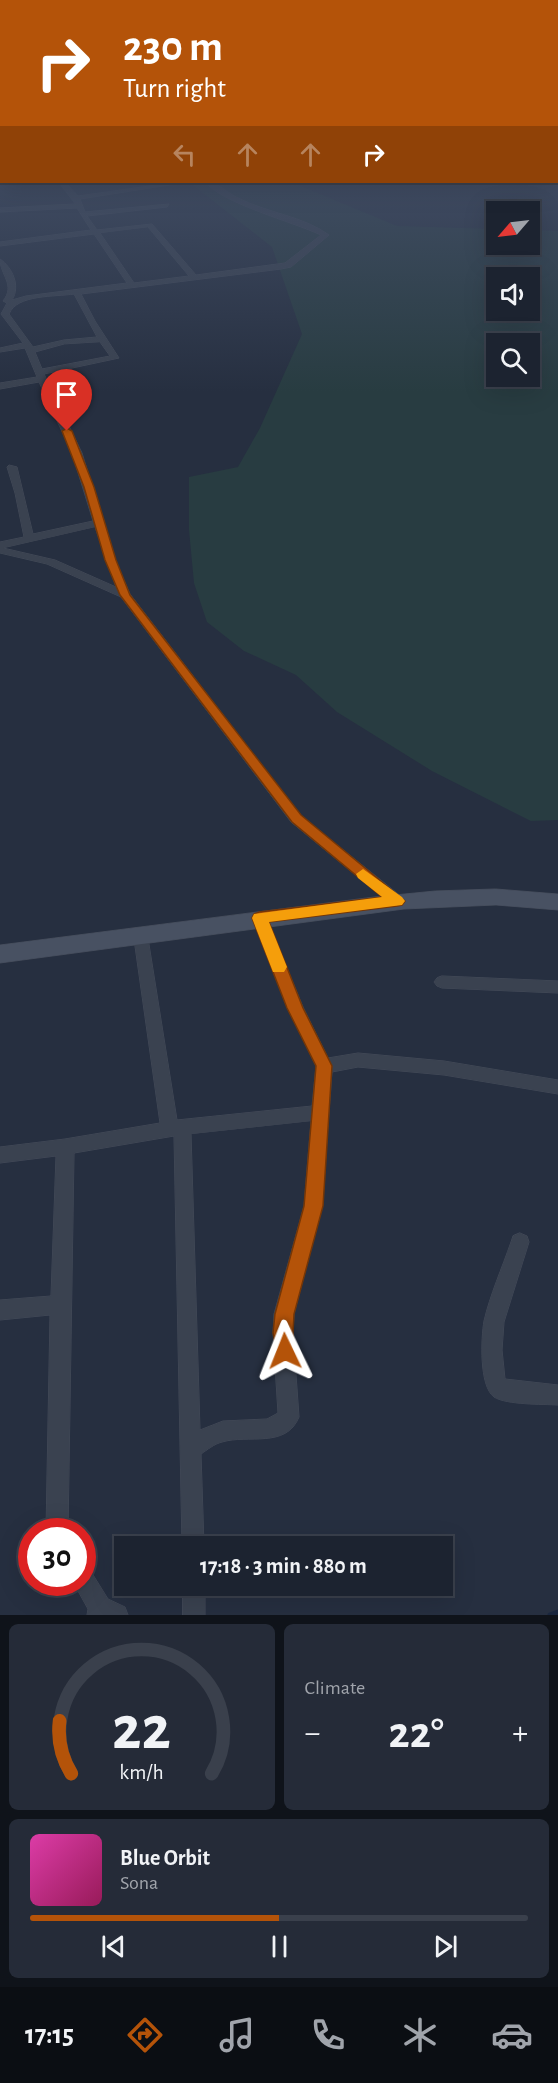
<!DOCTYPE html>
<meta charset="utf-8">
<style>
:root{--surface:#1c2330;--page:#252b38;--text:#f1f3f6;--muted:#a0a4ab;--line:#3a404c;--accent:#b45309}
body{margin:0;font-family:"Alegreya Sans",sans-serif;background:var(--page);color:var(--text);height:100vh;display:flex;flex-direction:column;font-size:22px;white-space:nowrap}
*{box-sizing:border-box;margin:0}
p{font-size:20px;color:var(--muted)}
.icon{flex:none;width:33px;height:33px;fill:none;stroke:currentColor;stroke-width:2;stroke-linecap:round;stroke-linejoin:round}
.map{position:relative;height:1615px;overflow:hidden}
.sheet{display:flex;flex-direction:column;gap:9px;padding:9px;background:#0f131a;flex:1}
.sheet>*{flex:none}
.hud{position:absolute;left:0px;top:0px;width:558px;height:183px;box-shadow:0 6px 24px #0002,0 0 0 2px var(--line);background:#b45309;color:#fff;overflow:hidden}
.needle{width:39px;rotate:242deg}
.fabs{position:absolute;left:486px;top:201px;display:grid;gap:12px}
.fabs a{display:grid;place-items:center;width:54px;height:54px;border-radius:0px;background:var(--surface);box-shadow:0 6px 24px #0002,0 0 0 2px var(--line);font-size:30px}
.speed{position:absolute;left:18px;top:1518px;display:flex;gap:12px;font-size:30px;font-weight:700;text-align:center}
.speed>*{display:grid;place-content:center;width:78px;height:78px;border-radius:50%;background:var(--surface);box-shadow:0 6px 24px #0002,0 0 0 2px var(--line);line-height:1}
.speed .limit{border:9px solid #d22;background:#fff;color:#111}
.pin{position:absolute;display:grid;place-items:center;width:51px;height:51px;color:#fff;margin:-62px -26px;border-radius:50% 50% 50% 0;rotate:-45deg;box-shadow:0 0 6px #0007}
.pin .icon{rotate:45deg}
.me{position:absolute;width:66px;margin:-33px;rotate:358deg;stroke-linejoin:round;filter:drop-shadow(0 0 4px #0008)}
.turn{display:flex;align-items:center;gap:21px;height:126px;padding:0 24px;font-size:27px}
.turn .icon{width:78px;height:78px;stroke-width:2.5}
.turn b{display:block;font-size:42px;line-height:51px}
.lanes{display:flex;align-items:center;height:57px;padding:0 24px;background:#0003;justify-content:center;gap:30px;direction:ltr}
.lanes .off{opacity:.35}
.big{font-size:45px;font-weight:700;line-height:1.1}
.sheet .widget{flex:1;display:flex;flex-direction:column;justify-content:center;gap:9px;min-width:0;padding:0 21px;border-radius:9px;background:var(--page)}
.sheet .dial{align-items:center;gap:0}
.dial svg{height:156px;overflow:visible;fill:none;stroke:var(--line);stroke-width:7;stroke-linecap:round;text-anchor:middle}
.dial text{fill:var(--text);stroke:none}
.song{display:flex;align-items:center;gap:18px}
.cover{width:72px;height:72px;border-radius:9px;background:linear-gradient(135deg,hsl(320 70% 55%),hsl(330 70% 35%))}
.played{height:6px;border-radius:3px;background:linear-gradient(90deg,var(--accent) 50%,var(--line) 50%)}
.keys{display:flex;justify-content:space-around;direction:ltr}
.heat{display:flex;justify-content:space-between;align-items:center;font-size:33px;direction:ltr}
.sheet .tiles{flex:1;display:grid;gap:9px;grid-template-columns:1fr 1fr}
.widget:last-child{grid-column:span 2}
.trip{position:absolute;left:114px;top:1536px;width:339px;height:60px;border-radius:0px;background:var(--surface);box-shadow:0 6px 24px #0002,0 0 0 2px var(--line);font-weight:700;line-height:60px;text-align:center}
.menu{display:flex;height:96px;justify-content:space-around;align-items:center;background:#0b0e13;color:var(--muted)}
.menu .icon{width:42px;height:42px}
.menu .current{color:var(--accent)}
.menu b{font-size:27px;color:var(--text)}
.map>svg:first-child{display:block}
.green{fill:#283c41;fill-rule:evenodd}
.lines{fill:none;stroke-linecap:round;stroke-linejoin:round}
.stream{stroke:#19263e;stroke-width:5}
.street-casing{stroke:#444b59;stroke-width:1}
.secondary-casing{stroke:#444b59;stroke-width:1}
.street{fill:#3a4250;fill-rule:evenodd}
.secondary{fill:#485162;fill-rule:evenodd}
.route{fill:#b45309;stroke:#753606;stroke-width:1.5}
.slow{fill:#f59e0b}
</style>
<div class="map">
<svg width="558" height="1615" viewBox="0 0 558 1615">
<rect width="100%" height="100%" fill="#262f40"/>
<path class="green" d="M 189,182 L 291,182 L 397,226 L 496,229 L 496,244 L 530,244 L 530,230 L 558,231 L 558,820 L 531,821 L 432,771 L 337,712 L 296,675 L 244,651 L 207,622 L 194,583 L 189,530 L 189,477 L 238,467 L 260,428 L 302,334 L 272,247 ZM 496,278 L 530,278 L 530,310 L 496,310 ZM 496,344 L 530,344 L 530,376 L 496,376 Z"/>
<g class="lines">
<path class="stream" d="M 550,1615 L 558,1612"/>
<g class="street-casing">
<path id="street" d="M 59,182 L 65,182 L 78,196 L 178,182 L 175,184 L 80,199 L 85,212 L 169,204 L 167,207 L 87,216 L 97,230 L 152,224 L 196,275 L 285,263 L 321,235 C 291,221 224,204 205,182 C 218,182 227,193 238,198 C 267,213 303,216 329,235 L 291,267 L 281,269 L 81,294 L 95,321 L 119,358 L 44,374 L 82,453 L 115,560 L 130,594 L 301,816 L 402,897 L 404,901 L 402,905 L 392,905 L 291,822 L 121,597 L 47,564 L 0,553 L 0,542 L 24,537 L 15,493 L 7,467 L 9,465 L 17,467 L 33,534 L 93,521 L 72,453 L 39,382 L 0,389 L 0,383 L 37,377 L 25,348 L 0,352 L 0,348 L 23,343 L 1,314 L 7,303 L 3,301 C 16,285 0,275 0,259 C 12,267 21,286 12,300 L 26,296 L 127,283 L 94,234 L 0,246 L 0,242 L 91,230 L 77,208 L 0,212 L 0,208 L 75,204 ZM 148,227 L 189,276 L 134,283 L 100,233 ZM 74,294 L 97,337 L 64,340 L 33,347 L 9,314 C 17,294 55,297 74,294 ZM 100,342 L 110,356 L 42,369 L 35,352 L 64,344 ZM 95,527 L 116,587 L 55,560 L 3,548 Z
M 259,912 L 264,914 L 266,918 L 303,1007 L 328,1058 L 358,1053 L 444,1061 L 558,1080 L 558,1094 L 444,1075 L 358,1067 L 332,1072 L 322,1206 L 294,1314 L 293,1333 L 299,1417 C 286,1449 248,1434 222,1442 C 214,1444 207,1450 201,1454 L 204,1546 L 182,1546 L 174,1136 L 74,1153 L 68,1532 L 46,1532 L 50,1315 L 0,1320 L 0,1300 L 51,1296 L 56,1156 L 0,1163 L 0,1147 L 65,1139 L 160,1123 L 133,932 L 135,928 L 145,928 L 147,932 L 177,1120 L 312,1106 L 316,1066 L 287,1007 L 252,918 L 254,914 ZM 311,1121 L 304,1206 L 274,1314 L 273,1333 L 278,1413 L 267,1419 L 223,1421 L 200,1430 L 191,1134 Z
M 442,976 L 558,981 L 558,993 L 442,988 L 437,986 L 434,982 L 437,978 Z
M 520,1233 L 527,1236 L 529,1242 L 504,1322 L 502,1350 L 505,1379 L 558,1385 L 558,1405 C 542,1404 507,1405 494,1397 C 479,1386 481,1338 484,1321 C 490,1295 502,1268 511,1242 L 513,1236 Z
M 82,1567 L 90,1570 L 108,1599 L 125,1607 L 128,1615 L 87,1615 L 88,1609 L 73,1582 L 82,1582 Z
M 183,1586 L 205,1586 L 205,1615 L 183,1615 Z"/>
</g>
<g class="secondary-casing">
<path id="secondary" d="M 496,889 L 558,894 L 558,910 L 496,905 L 404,909 L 0,963 L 0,945 L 39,940 L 374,897 L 435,891 Z"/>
</g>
<use href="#street" class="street"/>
<use href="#secondary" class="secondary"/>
</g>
<linearGradient id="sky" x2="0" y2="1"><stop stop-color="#151a23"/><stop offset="0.42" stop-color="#414d64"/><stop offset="1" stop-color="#414d64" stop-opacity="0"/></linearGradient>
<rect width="558" height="392" fill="url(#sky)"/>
<path class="route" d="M 67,428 L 72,431 L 94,487 L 116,560 L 130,595 L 301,815 L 405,901 L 402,905 L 397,906 L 269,922 L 303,1008 L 332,1066 L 323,1206 L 294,1314 L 293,1333 L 295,1351 L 292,1358 L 285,1361 L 278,1358 L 273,1333 L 275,1314 L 304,1206 L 316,1066 L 287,1008 L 252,918 L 254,914 L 259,912 L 382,897 L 292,822 L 120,595 L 105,560 L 84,487 L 62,431 Z"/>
<path class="slow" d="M 363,869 L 402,897 L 405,901 L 402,905 L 269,922 L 287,967 L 284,972 L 273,972 L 252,918 L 254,914 L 382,897 L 358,878 L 356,874 Z"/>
</svg>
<div class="fabs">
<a><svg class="needle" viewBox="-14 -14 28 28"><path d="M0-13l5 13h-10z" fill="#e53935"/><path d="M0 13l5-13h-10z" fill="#a0a4ab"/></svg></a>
<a><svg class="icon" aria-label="sound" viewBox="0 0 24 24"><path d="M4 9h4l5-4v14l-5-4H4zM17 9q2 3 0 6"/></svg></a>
<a><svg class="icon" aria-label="search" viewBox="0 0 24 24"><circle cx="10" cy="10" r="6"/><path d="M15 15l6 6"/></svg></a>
</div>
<div class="speed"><div class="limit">30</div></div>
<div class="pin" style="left:67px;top:431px;background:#d93025"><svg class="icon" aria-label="arrive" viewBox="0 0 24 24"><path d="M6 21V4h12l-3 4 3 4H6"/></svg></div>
<svg class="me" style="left:285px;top:1351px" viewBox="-20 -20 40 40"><path d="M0-17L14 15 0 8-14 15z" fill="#b45309" stroke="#fff" stroke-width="4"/></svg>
<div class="trip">17:18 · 3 min · 880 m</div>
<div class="hud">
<div class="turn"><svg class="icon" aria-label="right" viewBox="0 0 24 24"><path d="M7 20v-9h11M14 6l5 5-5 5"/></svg><div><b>230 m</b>Turn right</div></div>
<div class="lanes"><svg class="icon off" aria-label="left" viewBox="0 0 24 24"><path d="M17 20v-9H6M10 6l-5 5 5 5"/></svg><svg class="icon off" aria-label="ahead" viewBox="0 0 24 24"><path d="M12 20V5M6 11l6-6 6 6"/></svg><svg class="icon off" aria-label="ahead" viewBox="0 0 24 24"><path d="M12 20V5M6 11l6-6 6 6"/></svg><svg class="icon" aria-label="right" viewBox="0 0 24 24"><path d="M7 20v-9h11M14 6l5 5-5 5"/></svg></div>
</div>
</div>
<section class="sheet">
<div class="tiles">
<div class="widget dial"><svg viewBox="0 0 100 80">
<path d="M14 69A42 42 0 1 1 86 69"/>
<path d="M14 69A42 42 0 0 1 8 42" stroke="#b45309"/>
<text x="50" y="56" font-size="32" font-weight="700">22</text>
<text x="50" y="72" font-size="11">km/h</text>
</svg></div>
<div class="widget"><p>Climate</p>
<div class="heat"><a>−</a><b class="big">22°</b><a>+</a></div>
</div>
<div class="widget">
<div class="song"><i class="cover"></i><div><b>Blue Orbit</b><p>Sona</p></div></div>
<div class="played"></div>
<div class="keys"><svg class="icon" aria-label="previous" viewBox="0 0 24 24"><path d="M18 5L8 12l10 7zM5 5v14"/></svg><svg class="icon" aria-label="pause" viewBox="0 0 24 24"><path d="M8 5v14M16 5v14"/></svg><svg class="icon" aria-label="next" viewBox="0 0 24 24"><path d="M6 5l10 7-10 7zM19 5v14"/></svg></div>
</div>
</div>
</section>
<nav class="menu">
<b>17:15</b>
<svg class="icon current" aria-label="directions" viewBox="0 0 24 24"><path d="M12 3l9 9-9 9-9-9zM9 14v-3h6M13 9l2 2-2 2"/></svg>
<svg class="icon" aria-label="music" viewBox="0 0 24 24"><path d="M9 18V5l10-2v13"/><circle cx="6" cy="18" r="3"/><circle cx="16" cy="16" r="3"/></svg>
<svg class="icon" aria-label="phone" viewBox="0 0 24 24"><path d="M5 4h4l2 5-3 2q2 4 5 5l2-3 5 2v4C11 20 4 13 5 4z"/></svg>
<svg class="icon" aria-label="climate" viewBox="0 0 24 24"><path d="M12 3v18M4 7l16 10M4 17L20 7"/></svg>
<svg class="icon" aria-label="car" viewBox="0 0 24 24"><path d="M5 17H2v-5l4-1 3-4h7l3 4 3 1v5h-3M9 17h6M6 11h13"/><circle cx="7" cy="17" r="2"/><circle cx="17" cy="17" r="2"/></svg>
</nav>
